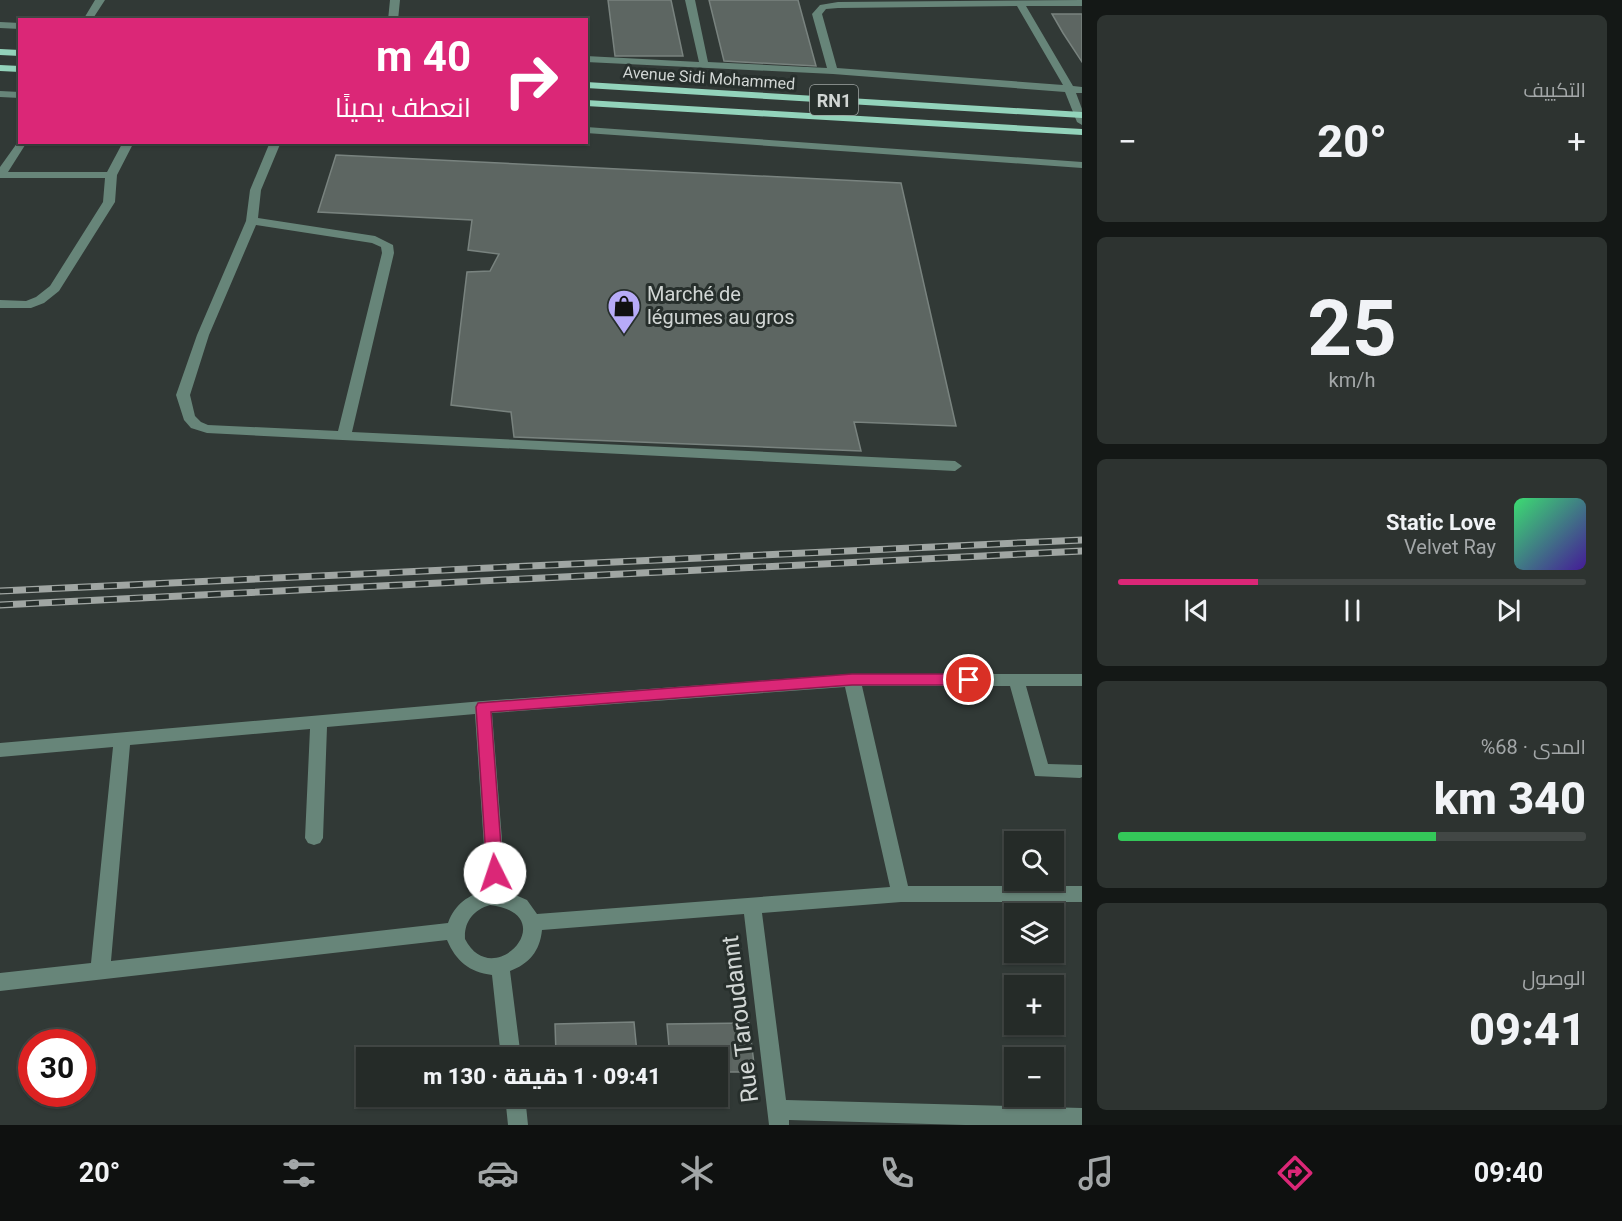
<!DOCTYPE html>
<html lang="ar">
<meta charset="utf-8">
<style>
:root{--surface:#252b28;--page:#2d3330;--text:#f1f3f6;--muted:#a3a7a8;--line:#424745;--accent:#db2777}
body{margin:0;font-family:Roboto,Cairo,sans-serif;background:var(--page);color:var(--text);direction:rtl;height:100vh;display:flex;flex-direction:column;font-size:22px;white-space:nowrap}
*{box-sizing:border-box;margin:0}
p{font-size:20px;color:var(--muted)}
.icon{flex:none;width:33px;height:33px;fill:none;stroke:currentColor;stroke-width:2;stroke-linecap:round;stroke-linejoin:round}
.map{position:relative;flex:1;overflow:hidden;direction:ltr}
.panel{display:flex;flex-direction:column;gap:15px;padding:15px;background:#141816;width:540px}
.panel>*{flex:none}
.hud{position:absolute;left:18px;top:18px;width:570px;height:126px;border-radius:0px;box-shadow:0 2px 4px #0004,0 0 0 2px var(--line);direction:rtl;background:#db2777;color:#fff;overflow:hidden}
.buttons{position:absolute;left:1004px;top:831px;display:grid;gap:12px}
.buttons a{display:grid;place-items:center;width:60px;height:60px;border-radius:0px;background:var(--surface);box-shadow:0 2px 4px #0004,0 0 0 2px var(--line);font-size:30px}
.speed{position:absolute;left:18px;top:1029px;display:flex;gap:12px;font-size:30px;font-weight:700;text-align:center}
.speed>*{display:grid;place-content:center;width:78px;height:78px;border-radius:50%;background:var(--surface);box-shadow:0 2px 4px #0004,0 0 0 2px var(--line);line-height:1}
.speed .limit{border:9px solid #d22;background:#fff;color:#111}
.pin{position:absolute;display:grid;place-items:center;width:51px;height:51px;color:#fff;margin:-26px;border:3px solid #fff;border-radius:50%;box-shadow:0 2px 6px #0007}
.me{position:absolute;width:66px;margin:-33px;rotate:356deg;stroke-linejoin:round;filter:drop-shadow(0 0 4px #0008)}
.turn{display:flex;align-items:center;gap:21px;height:126px;padding:0 18px;font-size:27px}
.turn .icon{width:78px;height:78px;stroke-width:2.5}
.turn b{display:block;font-size:42px;line-height:51px}
.big{font-size:45px;font-weight:800;line-height:1.1}
.panel .tile{flex:1;display:flex;flex-direction:column;justify-content:center;gap:9px;min-width:0;padding:0 21px;border-radius:9px;background:var(--page)}
.panel .dial{align-items:center;gap:0}
.dial b{font-size:78px;line-height:1}
.song{display:flex;align-items:center;gap:18px}
.cover{width:72px;height:72px;border-radius:9px;background:linear-gradient(135deg,hsl(140 70% 55%),hsl(260 70% 35%))}
.played{height:6px;border-radius:3px;background:linear-gradient(90deg,var(--accent) 30%,var(--line) 30%)}
.keys{display:flex;justify-content:space-around;direction:ltr}
.heat{display:flex;justify-content:space-between;align-items:center;font-size:33px;direction:ltr}
.charge{height:9px;border-radius:4px;background:linear-gradient(90deg,#34c759 68%,var(--line) 0)}
.trip{position:absolute;left:356px;top:1047px;width:372px;height:60px;border-radius:0px;background:var(--surface);box-shadow:0 2px 4px #0004,0 0 0 2px var(--line);font-weight:800;line-height:60px;text-align:center;direction:rtl}
.tabs{display:flex;height:96px;justify-content:space-around;align-items:center;background:#0f1110;color:var(--muted)}
.tabs .icon{width:42px;height:42px}
.tabs .selected{color:var(--accent)}
.tabs b{font-size:27px;color:var(--text)}
main{display:flex;flex:1;min-height:0}
.map>svg:first-child{display:block}
.building{fill:#5d6662;stroke:#79837f;stroke-width:1.5}
.lines{fill:none;stroke-linecap:round;stroke-linejoin:round}
.minor{fill:#678579;fill-rule:evenodd}
.major{fill:#93d3bb;fill-rule:evenodd}
.rail-casing{stroke:#a0a6a3;stroke-width:7}
.rail{stroke:#272f2c;stroke-width:4.5;stroke-dasharray:13;stroke-linecap:butt}
.route{fill:#db2777;stroke:#8e194d;stroke-width:1.5}
.labels{text-anchor:middle;dominant-baseline:central;stroke-width:6;stroke-linejoin:round;paint-order:stroke}
.far-street-label{font-size:16px;fill:#d1d6d4;stroke:#272f2c}
.shield{fill:#272f2c;stroke:#9ea4a2;stroke-width:1.5}
.shield-label{font-size:18px;font-weight:bold;fill:#d1d6d4}
.poi-label{font-size:20px;fill:#d1d6d4;stroke:#272f2c;text-anchor:start}
.near-street-label{font-size:24px;fill:#d1d6d4;stroke:#272f2c}
</style>
<main>
<section class="panel">
<div class="tile"><p>التكييف</p>
<div class="heat"><a>−</a><b class="big">20°</b><a>+</a></div>
</div>
<div class="tile dial"><b>25</b><p>km/h</p></div>
<div class="tile">
<div class="song"><i class="cover"></i><div><b>Static Love</b><p>Velvet Ray</p></div></div>
<div class="played"></div>
<div class="keys"><svg class="icon" aria-label="previous" viewBox="0 0 24 24"><path d="M18 5L8 12l10 7zM5 5v14"/></svg><svg class="icon" aria-label="pause" viewBox="0 0 24 24"><path d="M8 5v14M16 5v14"/></svg><svg class="icon" aria-label="next" viewBox="0 0 24 24"><path d="M6 5l10 7-10 7zM19 5v14"/></svg></div>
</div>
<div class="tile"><p>المدى · 68%</p><b class="big">340 km</b><div class="charge"></div></div>
<div class="tile"><p>الوصول</p><b class="big">09:41</b></div>
</section>
<div class="map">
<svg width="1082" height="1125" viewBox="0 0 1082 1125">
<rect width="100%" height="100%" fill="#313936"/>
<path class="building" d="M 608,0 L 671,0 L 683,56 L 615,56 Z
M 709,0 L 798,0 L 816,66 L 724,61 Z
M 1052,14 L 1082,14 L 1082,62 L 1063,33 Z
M 336,155 L 901,183 L 956,426 L 854,422 L 861,451 L 514,437 L 511,412 L 451,405 L 467,272 L 490,271 L 499,254 L 468,250 L 472,220 L 318,212 Z
M 634,1022 L 637,1053 L 556,1054 L 555,1024 Z
M 749,1023 L 755,1072 L 717,1072 L 717,1058 L 670,1058 L 667,1024 Z"/>
<g class="lines">
<path class="minor" d="M 95,0 L 105,0 L 92,20 L 83,20 Z
M 390,0 L 400,0 L 398,20 L 388,20 Z
M 685,0 L 695,0 L 708,62 L 827,68 L 812,14 L 820,5 L 838,2 L 1082,0 L 1082,6 L 1026,6 L 1073,86 L 1082,87 L 1082,93 L 1076,93 L 1082,109 L 1082,125 L 1077,122 L 1065,92 L 833,74 L 586,62 L 586,56 L 699,62 ZM 1017,6 L 1063,85 L 837,68 L 822,14 L 826,9 L 838,8 Z
M 0,22 L 20,23 L 20,29 L 0,28 Z
M 0,91 L 20,92 L 20,98 L 0,97 Z
M 586,127 L 1082,162 L 1082,168 L 586,133 Z
M 20,139 L 20,142 L 27,142 L 8,172 L 107,172 L 123,142 L 134,142 L 117,175 L 115,202 L 59,291 L 44,303 L 31,308 L 0,308 L 0,300 L 26,301 L 36,297 L 50,286 L 103,202 L 105,178 L 0,178 L 0,167 Z
M 270,142 L 281,142 L 261,190 L 258,218 L 375,236 L 393,245 L 394,253 L 352,432 L 955,461 L 962,466 L 955,471 L 207,433 L 191,428 L 184,420 L 176,395 L 197,335 L 246,221 L 250,190 ZM 256,225 L 372,243 L 381,247 L 382,253 L 338,431 L 208,425 L 201,422 L 195,416 L 190,395 L 209,335 Z
M 852,674 L 1082,674 L 1082,686 L 1026,686 L 1048,764 L 1082,765 L 1082,777 L 1080,778 L 1035,776 L 1010,686 L 862,686 L 908,886 L 1082,886 L 1082,902 L 901,902 L 762,913 L 786,1100 L 1082,1108 L 1082,1125 L 965,1125 L 789,1120 L 789,1125 L 769,1125 L 744,914 L 542,930 C 540,951 529,964 510,971 L 521,1058 L 501,1058 L 492,975 C 469,972 456,961 447,940 L 0,991 L 0,973 L 91,963 L 113,747 L 0,757 L 0,743 L 483,701 ZM 845,687 L 890,887 L 537,914 L 527,900 L 506,891 L 492,713 ZM 475,714 L 487,890 C 468,895 455,904 448,923 L 111,961 L 130,745 L 310,729 L 305,838 L 308,843 L 314,845 L 320,843 L 323,838 L 327,727 ZM 490,905 C 565,914 493,994 465,939 C 464,922 473,910 490,905 Z
M 505,1096 L 525,1096 L 528,1125 L 508,1125 Z"/>
<path class="major" d="M 0,49 L 20,50 L 20,56 L 0,55 Z
M 0,65 L 20,66 L 20,72 L 0,71 Z
M 586,82 L 1082,112 L 1082,118 L 586,88 Z
M 586,100 L 1082,129 L 1082,135 L 586,106 Z"/>
<g class="rail-casing">
<path id="rail" d="M 0,591 L 1082,540
M 0,605 L 1082,551"/>
</g>
<use href="#rail" class="rail"/>
</g>
<path class="route" d="M 852,674 L 969,674 L 974,676 L 976,680 L 974,684 L 969,685 L 852,685 L 491,712 L 503,873 L 501,878 L 495,880 L 489,878 L 487,873 L 476,707 L 478,703 Z"/>
<defs>
<g id="shop-pin" transform="scale(1.725)"><path d="M0 17L-7.5 6A9.5 9.5 0 1 1 7.5 6Z" fill="#b7abf8" stroke="#272f2c"/><path d="M-5-2.5h2.3a2.7 3.5 0 0 1 5.4 0H5L5.5 6h-11ZM-1.5-2.5h3a1.5 2.3 0 0 0-3 0Z" fill="#111"/></g>
</defs>
<g fill-rule="evenodd">
<use href="#shop-pin" x="624" y="306"/>
</g>
<g class="labels">
<g class="far-street-label">
<text transform="translate(709 78) rotate(4)">Avenue Sidi Mohammed</text>
</g>
<rect class="shield" x="810" y="85" width="48" height="30" rx="4.5"/>
<g class="shield-label">
<text x="834" y="100">RN1</text>
</g>
<g class="poi-label">
<text x="647" y="294">Marché de<tspan x="647" dy="23">légumes au gros</tspan></text>
</g>
<g class="near-street-label">
<text transform="translate(740 1019) rotate(-97)">Rue Taroudannt</text>
</g>
</g>
</svg>
<div class="buttons">
<a><svg class="icon" aria-label="search" viewBox="0 0 24 24"><circle cx="10" cy="10" r="6"/><path d="M15 15l6 6"/></svg></a>
<a><svg class="icon" aria-label="layers" viewBox="0 0 24 24"><path d="M12 4l9 5-9 5-9-5zM3 14l9 5 9-5"/></svg></a>
<a>+</a>
<a>−</a>
</div>
<div class="speed"><div class="limit">30</div></div>
<div class="pin" style="left:969px;top:680px;background:#d93025"><svg class="icon" aria-label="arrive" viewBox="0 0 24 24"><path d="M6 21V4h12l-3 4 3 4H6"/></svg></div>
<svg class="me" style="left:495px;top:873px" viewBox="-20 -20 40 40"><circle r="19" fill="#fff"/><path d="M0-13L10 11 0 6-10 11z" fill="#db2777"/></svg>
<div class="trip">09:41 · 1 دقيقة · 130 m</div>
<div class="hud">
<div class="turn"><svg class="icon" aria-label="right" viewBox="0 0 24 24"><path d="M7 20v-9h11M14 6l5 5-5 5"/></svg><div><b>40 m</b>انعطف يمينًا</div></div>
</div>
</div>
</main>
<nav class="tabs">
<b>09:40</b>
<svg class="icon selected" aria-label="directions" viewBox="0 0 24 24"><path d="M12 3l9 9-9 9-9-9zM9 14v-3h6M13 9l2 2-2 2"/></svg>
<svg class="icon" aria-label="music" viewBox="0 0 24 24"><path d="M9 18V5l10-2v13"/><circle cx="6" cy="18" r="3"/><circle cx="16" cy="16" r="3"/></svg>
<svg class="icon" aria-label="phone" viewBox="0 0 24 24"><path d="M5 4h4l2 5-3 2q2 4 5 5l2-3 5 2v4C11 20 4 13 5 4z"/></svg>
<svg class="icon" aria-label="climate" viewBox="0 0 24 24"><path d="M12 3v18M4 7l16 10M4 17L20 7"/></svg>
<svg class="icon" aria-label="car" viewBox="0 0 24 24"><path d="M5 17H2v-5l4-1 3-4h7l3 4 3 1v5h-3M9 17h6M6 11h13"/><circle cx="7" cy="17" r="2"/><circle cx="17" cy="17" r="2"/></svg>
<svg class="icon" aria-label="filters" viewBox="0 0 24 24"><path d="M4 7h16M4 17h16"/><circle cx="9" cy="7" r="2"/><circle cx="15" cy="17" r="2"/></svg>
<b>20°</b>
</nav>
